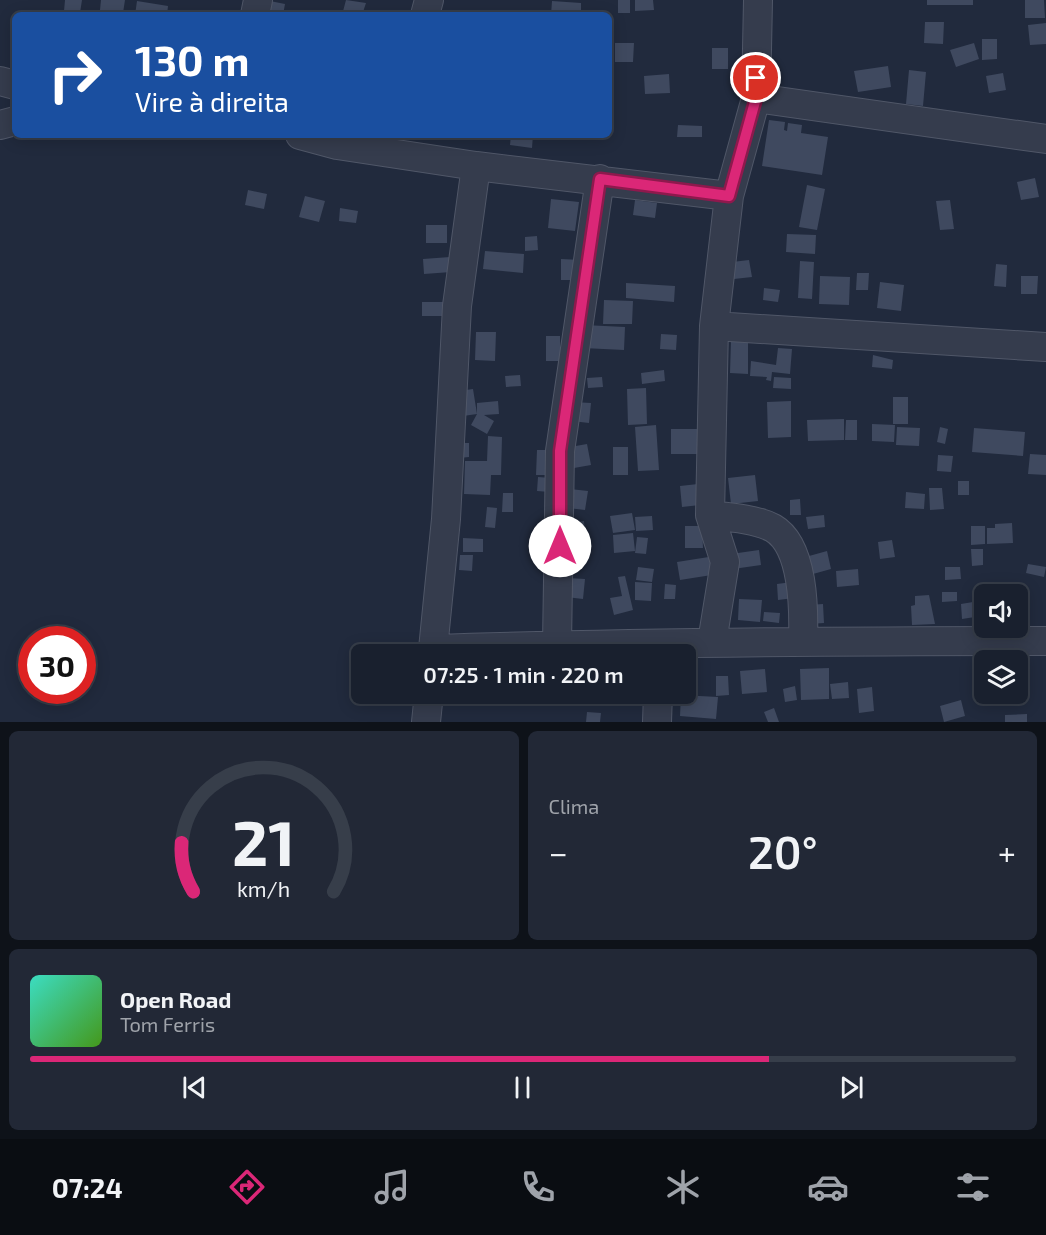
<!DOCTYPE html>
<html lang="pt">
<meta charset="utf-8">
<style>
:root{--surface:#19202e;--page:#222836;--text:#f1f3f6;--muted:#9fa3aa;--line:#373e4a;--accent:#db2777}
body{margin:0;font-family:"Exo 2",sans-serif;background:var(--page);color:var(--text);height:100vh;display:flex;flex-direction:column;font-size:22px;white-space:nowrap}
*{box-sizing:border-box;margin:0}
p{font-size:20px;color:var(--muted)}
.icon{flex:none;width:33px;height:33px;fill:none;stroke:currentColor;stroke-width:2;stroke-linecap:round;stroke-linejoin:round}
.map{position:relative;height:722px;overflow:hidden}
.drawer{display:flex;flex-direction:column;gap:9px;padding:9px;background:#0e1219;flex:1}
.drawer>*{flex:none}
.guide{position:absolute;left:12px;top:12px;width:600px;height:126px;border-radius:9px;box-shadow:0 3px 15px #0003,0 0 0 2px var(--line);background:#1a4fa0;color:#fff;overflow:hidden}
.tools{position:absolute;left:974px;top:584px;display:grid;gap:12px}
.tools a{display:grid;place-items:center;width:54px;height:54px;border-radius:9px;background:var(--surface);box-shadow:0 3px 15px #0003,0 0 0 2px var(--line);font-size:30px}
.speed{position:absolute;left:18px;top:626px;display:flex;gap:12px;font-size:30px;font-weight:700;text-align:center}
.speed>*{display:grid;place-content:center;width:78px;height:78px;border-radius:50%;background:var(--surface);box-shadow:0 3px 15px #0003,0 0 0 2px var(--line);line-height:1}
.speed .limit{border:9px solid #d22;background:#fff;color:#111}
.pin{position:absolute;display:grid;place-items:center;width:51px;height:51px;color:#fff;margin:-26px;border:3px solid #fff;border-radius:50%;box-shadow:0 2px 6px #0007}
.me{position:absolute;width:66px;margin:-33px;rotate:0deg;stroke-linejoin:round;filter:drop-shadow(0 0 4px #0008)}
.turn{display:flex;align-items:center;gap:21px;height:126px;padding:0 24px;font-size:27px}
.turn .icon{width:78px;height:78px;stroke-width:2.5}
.turn b{display:block;font-size:42px;line-height:51px}
.big{font-size:45px;font-weight:600;line-height:1.1}
.drawer .tile{flex:1;display:flex;flex-direction:column;justify-content:center;gap:9px;min-width:0;padding:0 21px;border-radius:9px;background:var(--page)}
.drawer .dial{align-items:center;gap:0}
.dial svg{height:156px;overflow:visible;fill:none;stroke:var(--line);stroke-width:7;stroke-linecap:round;text-anchor:middle}
.dial text{fill:var(--text);stroke:none}
.song{display:flex;align-items:center;gap:18px}
.cover{width:72px;height:72px;border-radius:9px;background:linear-gradient(135deg,hsl(170 70% 55%),hsl(100 70% 35%))}
.played{height:6px;border-radius:3px;background:linear-gradient(90deg,var(--accent) 75%,var(--line) 75%)}
.keys{display:flex;justify-content:space-around;direction:ltr}
.heat{display:flex;justify-content:space-between;align-items:center;font-size:33px;direction:ltr}
.drawer .tiles{flex:1;display:grid;gap:9px;grid-template-columns:1fr 1fr}
.tile:last-child{grid-column:span 2}
.trip{position:absolute;left:351px;top:644px;width:345px;height:60px;border-radius:9px;background:var(--surface);box-shadow:0 3px 15px #0003,0 0 0 2px var(--line);font-weight:600;line-height:60px;text-align:center}
.dock{display:flex;height:96px;justify-content:space-around;align-items:center;background:#0a0d12;color:var(--muted)}
.dock .icon{width:42px;height:42px}
.dock .on{color:var(--accent)}
.dock b{font-size:27px;color:var(--text)}
.map>svg:first-child{display:block}
.building{fill:#3f495f}
.lines{fill:none;stroke-linecap:round;stroke-linejoin:round}
.minor-casing{stroke:#505768;stroke-width:30}
.minor{stroke:#353c4d;stroke-width:28}
.route-casing{stroke:#8e194d;stroke-width:15}
.route{stroke:#db2777;stroke-width:10}
</style>
<div class="map">
<svg width="1046" height="722" viewBox="0 0 1046 722">
<rect width="100%" height="100%" fill="#212a3d"/>
<path class="building" d="M 65,0 L 82,0 L 80,13 L 64,11 Z
M 101,0 L 125,0 L 123,13 L 100,10 Z
M 265,0 L 285,4 L 283,15 L 262,15 Z
M 346,0 L 366,3 L 362,15 L 342,15 Z
M 618,0 L 630,0 L 630,13 L 618,13 Z
M 635,0 L 653,0 L 654,10 L 635,11 Z
M 927,0 L 973,0 L 973,5 L 927,5 Z
M 1025,0 L 1044,0 L 1045,18 L 1025,18 Z
M 137,1 L 168,6 L 167,15 L 135,15 Z
M 552,1 L 581,3 L 581,15 L 551,15 Z
M 925,22 L 944,22 L 943,44 L 924,43 Z
M 1046,23 L 1046,44 L 1030,45 L 1028,25 Z
M 982,39 L 997,39 L 997,59 L 982,60 Z
M 615,43 L 634,43 L 633,62 L 615,62 Z
M 974,43 L 979,59 L 956,67 L 950,50 Z
M 712,48 L 728,48 L 728,69 L 712,69 Z
M 888,66 L 891,87 L 858,92 L 854,71 Z
M 909,70 L 926,72 L 923,106 L 906,104 Z
M 1003,73 L 1006,90 L 989,93 L 986,76 Z
M 669,74 L 670,93 L 645,94 L 644,76 Z
M 769,120 L 785,122 L 784,130 L 787,131 L 788,123 L 802,125 L 801,133 L 828,137 L 822,175 L 762,166 Z
M 678,125 L 702,126 L 702,137 L 677,137 Z
M 511,135 L 533,135 L 532,148 L 510,145 Z
M 1035,178 L 1039,197 L 1021,200 L 1017,182 Z
M 807,185 L 825,189 L 817,230 L 799,227 Z
M 248,190 L 267,194 L 264,209 L 245,205 Z
M 305,196 L 325,201 L 319,222 L 299,217 Z
M 551,199 L 579,202 L 575,231 L 548,228 Z
M 635,200 L 657,203 L 655,218 L 633,215 Z
M 950,200 L 954,229 L 940,230 L 936,201 Z
M 340,208 L 358,211 L 356,223 L 339,221 Z
M 426,225 L 447,225 L 447,243 L 426,243 Z
M 787,234 L 816,235 L 815,254 L 786,252 Z
M 537,236 L 538,250 L 525,251 L 525,237 Z
M 485,251 L 524,254 L 523,273 L 483,269 Z
M 450,257 L 451,272 L 424,274 L 423,259 Z
M 561,259 L 581,260 L 581,280 L 561,280 Z
M 749,260 L 752,277 L 734,279 L 732,262 Z
M 800,261 L 814,262 L 812,299 L 798,298 Z
M 996,264 L 1007,265 L 1006,287 L 994,286 Z
M 857,273 L 869,273 L 868,290 L 856,290 Z
M 820,276 L 850,277 L 849,305 L 819,304 Z
M 1021,276 L 1038,276 L 1037,294 L 1021,294 Z
M 880,282 L 904,285 L 901,311 L 877,308 Z
M 626,283 L 675,286 L 674,302 L 626,298 Z
M 764,288 L 780,290 L 778,302 L 763,300 Z
M 604,300 L 633,301 L 632,324 L 603,324 Z
M 422,302 L 443,302 L 443,316 L 422,316 Z
M 584,325 L 625,327 L 624,350 L 583,348 Z
M 476,332 L 496,332 L 495,361 L 475,360 Z
M 661,334 L 677,335 L 676,350 L 660,349 Z
M 546,336 L 560,336 L 560,361 L 546,361 Z
M 731,340 L 748,341 L 748,374 L 730,373 Z
M 778,348 L 792,349 L 790,374 L 772,372 L 771,381 L 766,380 L 767,377 L 750,376 L 751,361 L 776,365 Z
M 873,355 L 893,360 L 892,369 L 872,367 Z
M 664,370 L 665,381 L 642,384 L 641,373 Z
M 520,375 L 521,386 L 506,387 L 505,376 Z
M 602,377 L 603,387 L 588,388 L 587,378 Z
M 774,377 L 791,378 L 791,389 L 773,388 Z
M 646,388 L 647,424 L 628,425 L 627,389 Z
M 473,389 L 477,414 L 477,403 L 498,401 L 499,414 L 484,415 L 494,421 L 487,434 L 471,425 L 477,414 L 463,416 L 459,391 Z
M 893,397 L 908,397 L 908,424 L 893,424 Z
M 791,401 L 791,437 L 768,438 L 767,402 Z
M 573,402 L 591,403 L 589,423 L 572,421 Z
M 844,419 L 844,440 L 808,441 L 807,420 Z
M 846,420 L 857,420 L 857,440 L 845,440 Z
M 872,424 L 895,425 L 894,442 L 872,441 Z
M 656,425 L 659,470 L 638,471 L 635,427 Z
M 897,427 L 920,428 L 919,446 L 896,445 Z
M 940,427 L 948,429 L 945,444 L 937,442 Z
M 974,428 L 1025,432 L 1023,456 L 972,452 Z
M 671,429 L 697,429 L 698,454 L 671,454 Z
M 488,436 L 502,437 L 501,475 L 491,475 L 490,495 L 464,494 L 465,461 L 487,461 Z
M 459,443 L 469,443 L 469,457 L 459,458 Z
M 587,444 L 591,465 L 574,468 L 570,447 Z
M 613,447 L 628,447 L 628,475 L 613,475 Z
M 537,450 L 554,450 L 553,475 L 536,475 Z
M 1030,454 L 1046,455 L 1046,475 L 1028,474 Z
M 938,455 L 953,456 L 951,472 L 937,471 Z
M 755,475 L 758,501 L 731,504 L 728,478 Z
M 538,477 L 551,478 L 550,492 L 537,491 Z
M 958,481 L 969,481 L 969,495 L 958,495 Z
M 698,484 L 700,505 L 682,507 L 680,486 Z
M 929,488 L 942,488 L 944,509 L 930,510 Z
M 570,489 L 588,491 L 585,510 L 568,508 Z
M 906,492 L 925,494 L 924,509 L 905,508 Z
M 503,493 L 513,493 L 513,512 L 502,512 Z
M 800,499 L 801,515 L 790,515 L 790,500 Z
M 487,507 L 497,508 L 495,528 L 485,527 Z
M 632,513 L 635,530 L 613,533 L 610,516 Z
M 824,515 L 825,527 L 808,529 L 806,517 Z
M 652,516 L 653,530 L 636,531 L 635,517 Z
M 584,521 L 586,543 L 568,545 L 566,523 Z
M 1012,523 L 1013,543 L 987,544 L 987,528 L 995,528 L 995,524 Z
M 685,526 L 702,526 L 703,548 L 685,548 Z
M 971,526 L 985,526 L 985,544 L 971,545 Z
M 633,533 L 635,551 L 614,553 L 613,535 Z
M 637,537 L 648,538 L 646,554 L 635,553 Z
M 463,538 L 483,539 L 483,552 L 463,552 Z
M 892,540 L 895,557 L 880,559 L 878,542 Z
M 971,549 L 983,549 L 983,565 L 972,566 Z
M 759,550 L 761,565 L 733,569 L 731,554 Z
M 827,551 L 831,569 L 813,574 L 809,556 Z
M 460,555 L 473,555 L 472,571 L 459,570 Z
M 715,556 L 718,574 L 680,580 L 677,562 Z
M 1028,564 L 1046,567 L 1044,577 L 1026,573 Z
M 638,567 L 654,569 L 652,582 L 636,580 Z
M 945,567 L 960,567 L 961,579 L 945,580 Z
M 858,569 L 859,585 L 837,587 L 836,571 Z
M 625,576 L 633,610 L 614,615 L 610,598 L 622,596 L 618,577 Z
M 568,578 L 585,579 L 583,599 L 566,597 Z
M 635,582 L 652,583 L 651,601 L 635,600 Z
M 792,582 L 794,598 L 778,600 L 777,584 Z
M 665,584 L 676,585 L 675,599 L 664,599 Z
M 942,592 L 957,592 L 957,601 L 942,602 Z
M 980,594 L 984,594 L 984,615 L 978,615 Z
M 929,595 L 935,624 L 912,625 L 911,606 L 915,605 L 915,596 Z
M 739,599 L 762,600 L 760,622 L 738,620 Z
M 973,602 L 975,617 L 962,619 L 961,604 Z
M 823,604 L 824,623 L 809,624 L 808,605 Z
M 764,612 L 780,613 L 779,623 L 763,621 Z
M 829,668 L 829,699 L 801,700 L 800,669 Z
M 765,669 L 767,692 L 742,694 L 740,671 Z
M 716,676 L 728,676 L 729,695 L 716,696 Z
M 848,682 L 849,698 L 832,699 L 830,684 Z
M 795,686 L 797,700 L 785,702 L 783,689 Z
M 872,687 L 874,711 L 859,713 L 857,689 Z
M 988,693 L 1001,693 L 1002,704 L 989,704 Z
M 681,695 L 718,697 L 716,719 L 680,716 Z
M 961,700 L 965,716 L 944,722 L 940,706 Z
M 774,708 L 779,722 L 768,722 L 764,712 Z
M 587,712 L 601,713 L 600,722 L 586,722 Z
M 1027,714 L 1027,722 L 1005,722 L 1005,715 Z"/>
<g class="lines">
<g class="minor-casing">
<path id="minor" d="M 255,15 L 258,0
M 425,15 L 429,0
M 0,81 L 15,85
M 756,98 L 1046,139
M 0,125 L 15,121
M 300,135 L 337,145 L 476,166 L 729,196
M 714,326 L 1046,347
M 710,515 C 729,517 756,519 773,528 C 804,546 804,610 803,641
M 712,642 L 725,562 L 710,515 L 714,326 L 729,196 L 756,98 L 758,0
M 557,645 L 560,451 L 600,179
M 433,649 L 446,519 L 457,306 L 476,166
M 433,654 L 433,649 C 637,642 842,641 1046,641
M 426,722 L 429,693
M 657,722 L 658,693"/>
</g>
<use href="#minor" class="minor"/>
</g>
<g class="lines">
<g class="route-casing">
<path id="route" d="M 560,546 L 560,451 L 600,179 L 729,196 L 756,98 L 756,78"/>
</g>
<use href="#route" class="route"/>
</g>
</svg>
<div class="tools">
<a><svg class="icon" aria-label="sound" viewBox="0 0 24 24"><path d="M4 9h4l5-4v14l-5-4H4zM17 9q2 3 0 6"/></svg></a>
<a><svg class="icon" aria-label="layers" viewBox="0 0 24 24"><path d="M12 4l9 5-9 5-9-5zM3 14l9 5 9-5"/></svg></a>
</div>
<div class="speed"><div class="limit">30</div></div>
<div class="pin" style="left:756px;top:78px;background:#d93025"><svg class="icon" aria-label="arrive" viewBox="0 0 24 24"><path d="M6 21V4h12l-3 4 3 4H6"/></svg></div>
<svg class="me" style="left:560px;top:546px" viewBox="-20 -20 40 40"><circle r="19" fill="#fff"/><path d="M0-13L10 11 0 6-10 11z" fill="#db2777"/></svg>
<div class="trip">07:25 · 1 min · 220 m</div>
<div class="guide">
<div class="turn"><svg class="icon" aria-label="right" viewBox="0 0 24 24"><path d="M7 20v-9h11M14 6l5 5-5 5"/></svg><div><b>130 m</b>Vire à direita</div></div>
</div>
</div>
<section class="drawer">
<div class="tiles">
<div class="tile dial"><svg viewBox="0 0 100 80">
<path d="M14 69A42 42 0 1 1 86 69"/>
<path d="M14 69A42 42 0 0 1 8 44" stroke="#db2777"/>
<text x="50" y="56" font-size="32" font-weight="700">21</text>
<text x="50" y="72" font-size="11">km/h</text>
</svg></div>
<div class="tile"><p>Clima</p>
<div class="heat"><a>−</a><b class="big">20°</b><a>+</a></div>
</div>
<div class="tile">
<div class="song"><i class="cover"></i><div><b>Open Road</b><p>Tom Ferris</p></div></div>
<div class="played"></div>
<div class="keys"><svg class="icon" aria-label="previous" viewBox="0 0 24 24"><path d="M18 5L8 12l10 7zM5 5v14"/></svg><svg class="icon" aria-label="pause" viewBox="0 0 24 24"><path d="M8 5v14M16 5v14"/></svg><svg class="icon" aria-label="next" viewBox="0 0 24 24"><path d="M6 5l10 7-10 7zM19 5v14"/></svg></div>
</div>
</div>
</section>
<nav class="dock">
<b>07:24</b>
<svg class="icon on" aria-label="directions" viewBox="0 0 24 24"><path d="M12 3l9 9-9 9-9-9zM9 14v-3h6M13 9l2 2-2 2"/></svg>
<svg class="icon" aria-label="music" viewBox="0 0 24 24"><path d="M9 18V5l10-2v13"/><circle cx="6" cy="18" r="3"/><circle cx="16" cy="16" r="3"/></svg>
<svg class="icon" aria-label="phone" viewBox="0 0 24 24"><path d="M5 4h4l2 5-3 2q2 4 5 5l2-3 5 2v4C11 20 4 13 5 4z"/></svg>
<svg class="icon" aria-label="climate" viewBox="0 0 24 24"><path d="M12 3v18M4 7l16 10M4 17L20 7"/></svg>
<svg class="icon" aria-label="car" viewBox="0 0 24 24"><path d="M5 17H2v-5l4-1 3-4h7l3 4 3 1v5h-3M9 17h6M6 11h13"/><circle cx="7" cy="17" r="2"/><circle cx="17" cy="17" r="2"/></svg>
<svg class="icon" aria-label="filters" viewBox="0 0 24 24"><path d="M4 7h16M4 17h16"/><circle cx="9" cy="7" r="2"/><circle cx="15" cy="17" r="2"/></svg>
</nav>
